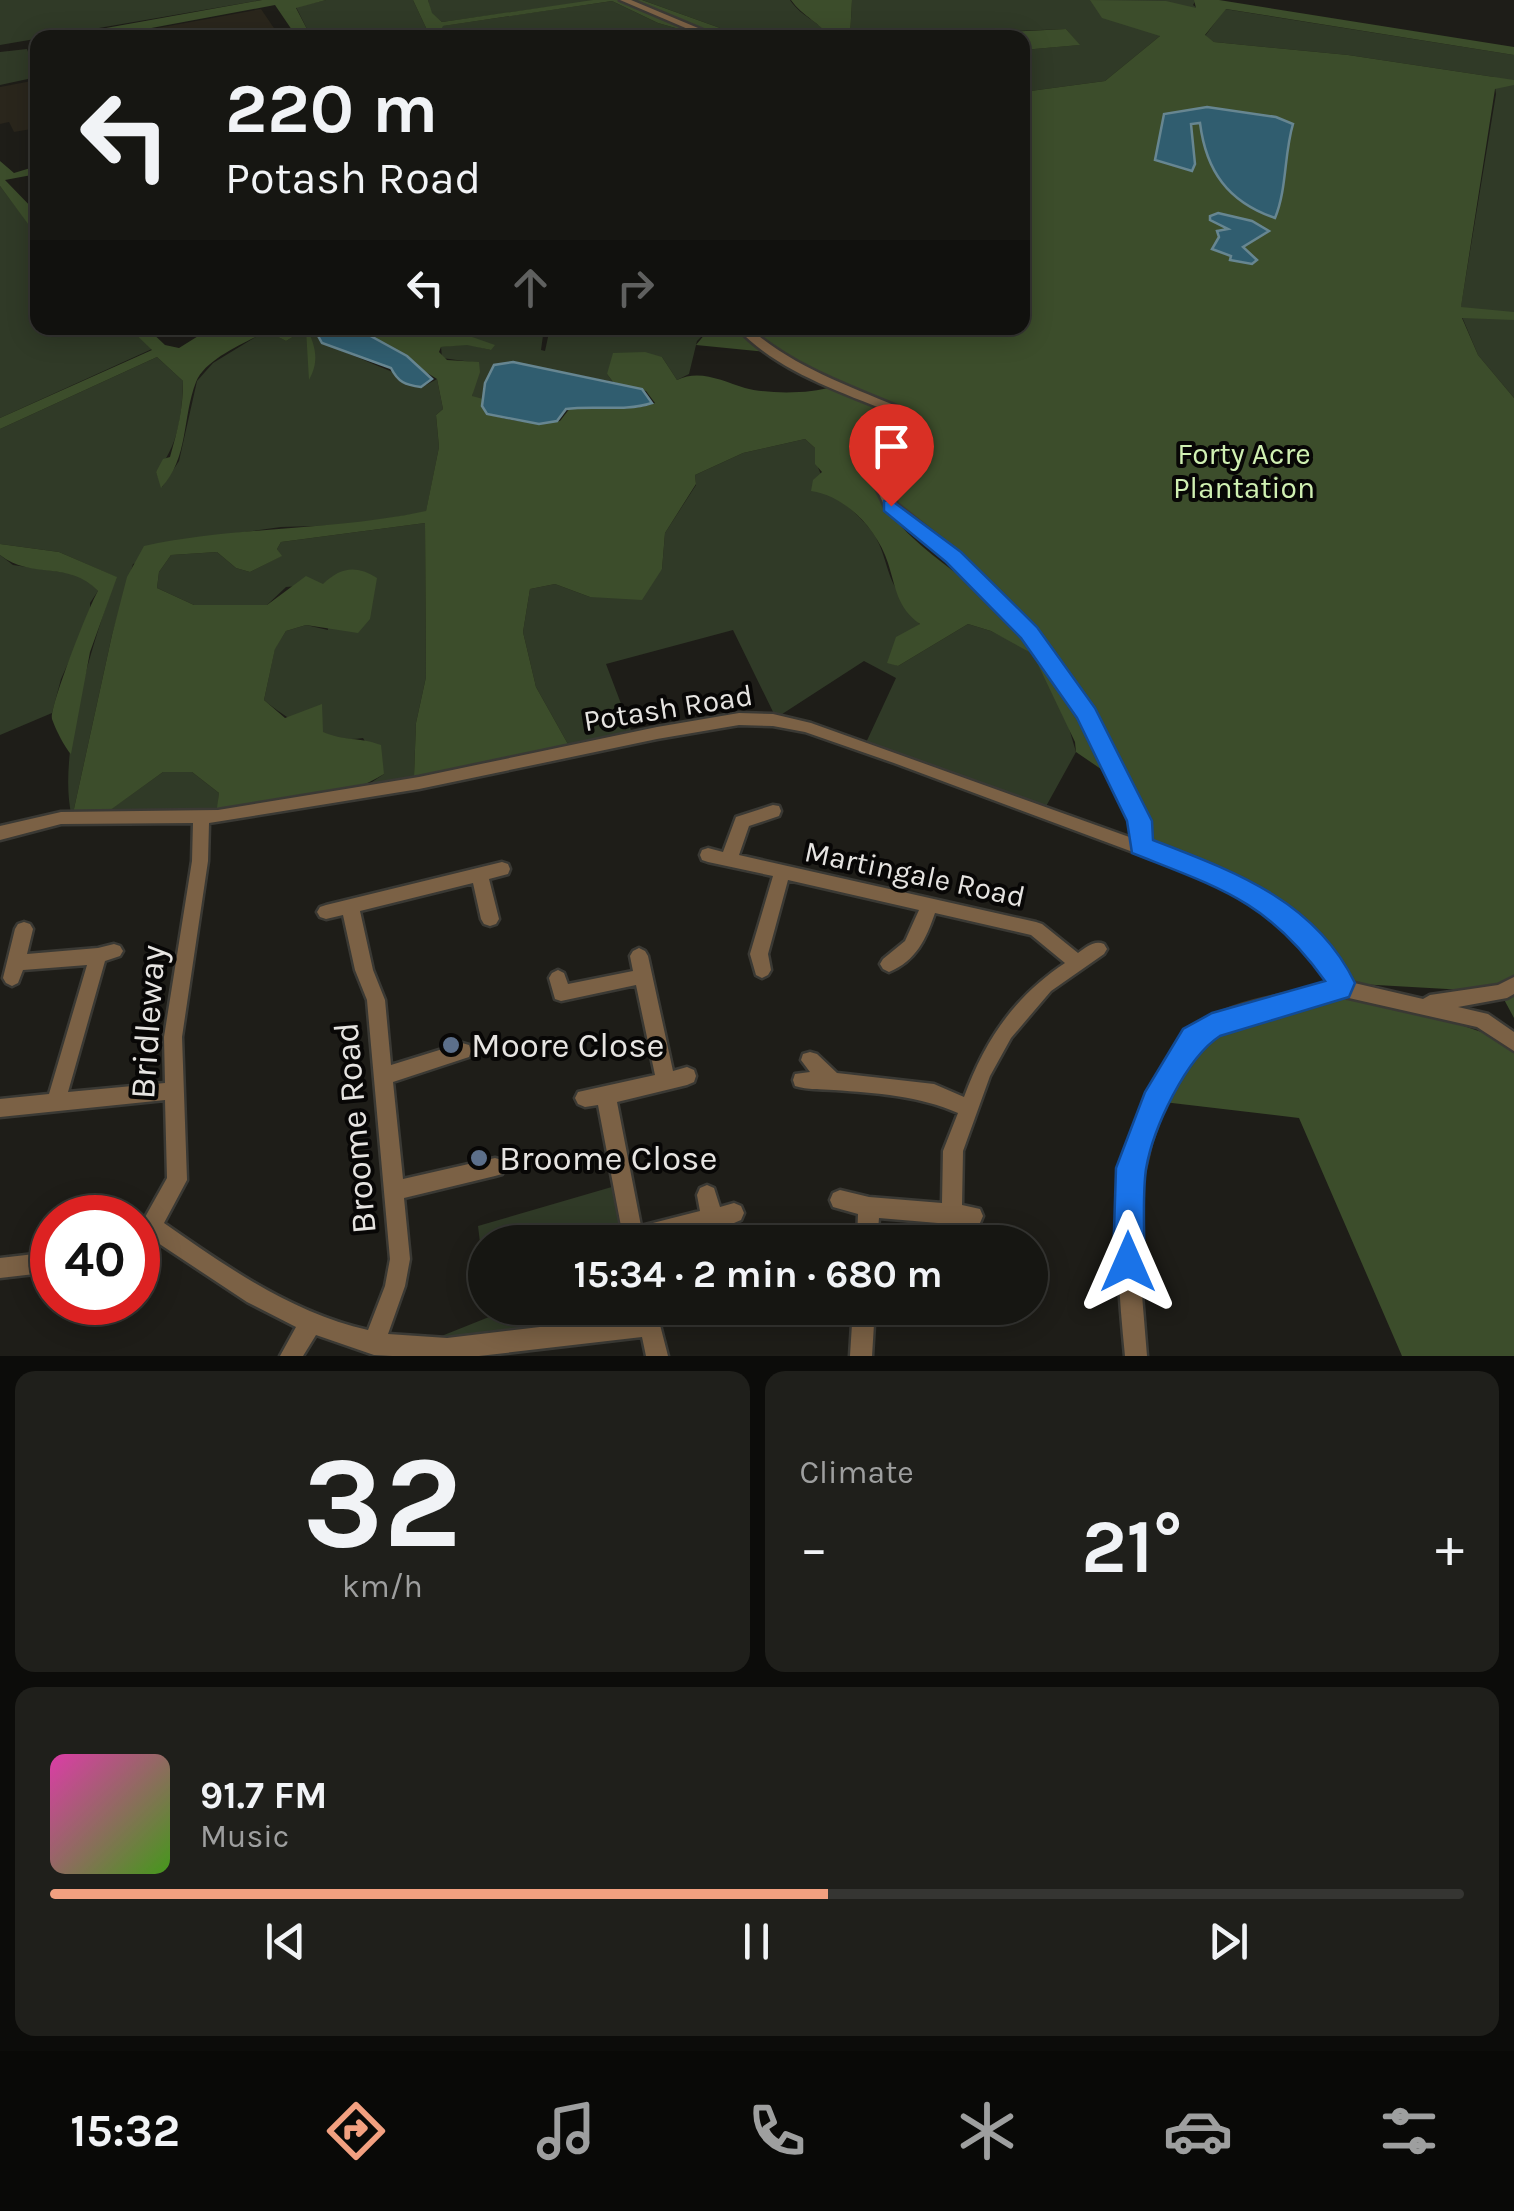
<!DOCTYPE html>
<meta charset="utf-8">
<style>
:root{--surface:#161612;--page:#1f1f1b;--text:#f1f3f6;--muted:#9e9f9f;--line:#353532;--accent:#f2a080}
body{margin:0;font-family:Karla,sans-serif;background:var(--page);color:var(--text);height:100vh;display:flex;flex-direction:column;font-size:38px;white-space:nowrap}
*{box-sizing:border-box;margin:0}
p{font-size:32px;color:var(--muted)}
.icon{flex:none;width:55px;height:55px;fill:none;stroke:currentColor;stroke-width:2;stroke-linecap:round;stroke-linejoin:round}
.map{position:relative;height:1356px;overflow:hidden}
.sheet{display:flex;flex-direction:column;gap:15px;padding:15px;background:#0c0c0a;flex:1}
.sheet>*{flex:none}
.hud{position:absolute;left:30px;top:30px;width:1000px;height:305px;border-radius:20px;box-shadow:0 5px 25px #0003,0 0 0 2px var(--line);background:#161612;color:var(--text);overflow:hidden}
.speed{position:absolute;left:30px;top:1195px;display:flex;gap:20px;font-size:50px;font-weight:700;text-align:center}
.speed>*{display:grid;place-content:center;width:130px;height:130px;border-radius:50%;background:var(--surface);box-shadow:0 5px 25px #0003,0 0 0 2px var(--line);line-height:1}
.speed .limit{border:15px solid #d22;background:#fff;color:#111}
.pin{position:absolute;display:grid;place-items:center;width:85px;height:85px;color:#fff;margin:-102px -42px;border-radius:50% 50% 50% 0;rotate:-45deg;box-shadow:0 0 10px #0007}
.pin .icon{rotate:45deg}
.me{position:absolute;width:110px;margin:-55px;rotate:0deg;stroke-linejoin:round;filter:drop-shadow(0 0 8px #0008)}
.turn{display:flex;align-items:center;gap:35px;height:210px;padding:0 30px;font-size:45px}
.turn .icon{width:130px;height:130px;stroke-width:2.5}
.turn b{display:block;font-size:70px;line-height:85px}
.lanes{display:flex;align-items:center;height:95px;padding:0 30px;background:#0003;justify-content:center;gap:50px;direction:ltr}
.lanes .off{opacity:.35}
.big{font-size:75px;font-weight:700;line-height:1.1}
.sheet .tile{flex:1;display:flex;flex-direction:column;justify-content:center;gap:15px;min-width:0;padding:0 35px;border-radius:20px;background:var(--page)}
.sheet .dial{align-items:center;gap:0}
.dial b{font-size:130px;line-height:1}
.song{display:flex;align-items:center;gap:30px}
.cover{width:120px;height:120px;border-radius:15px;background:linear-gradient(135deg,hsl(320 70% 55%),hsl(100 70% 35%))}
.played{height:10px;border-radius:5px;background:linear-gradient(90deg,var(--accent) 55%,var(--line) 55%)}
.keys{display:flex;justify-content:space-around;direction:ltr}
.heat{display:flex;justify-content:space-between;align-items:center;font-size:55px;direction:ltr}
.sheet .tiles{flex:1;display:grid;gap:15px;grid-template-columns:1fr 1fr}
.tile:last-child{grid-column:span 2}
.trip{position:absolute;left:468px;top:1225px;width:580px;height:100px;border-radius:50px;background:var(--surface);box-shadow:0 5px 25px #0003,0 0 0 2px var(--line);font-weight:700;line-height:100px;text-align:center}
.dock{display:flex;height:160px;justify-content:space-around;align-items:center;background:#090907;color:var(--muted)}
.dock .icon{width:70px;height:70px}
.dock .current{color:var(--accent)}
.dock b{font-size:45px;color:var(--text)}
.map>svg:first-child{display:block}
.built{fill:#2a261c}
.green{fill:#303a27}
.forest{fill:#3c4d2b;fill-rule:evenodd}
.water{fill:#305d6f;stroke:#678691;stroke-width:2.5}
.lines{fill:none;stroke-linecap:round;stroke-linejoin:round}
.minor-casing{stroke:#3a3934;stroke-width:5}
.minor{fill:#7b6145;fill-rule:evenodd}
.route{fill:#1a73e8;stroke:#114b97;stroke-width:2.5}
.service-dot{fill:#5c6f8a;stroke:#080706;stroke-width:4}
.labels{text-anchor:middle;dominant-baseline:central;stroke-width:8;stroke-linejoin:round;paint-order:stroke}
.park-label{font-size:30px;fill:#d0f0b2;stroke:#080706}
.street-label{font-size:30px;fill:#e6e4e1;stroke:#080706}
.near-street-label{font-size:35px;fill:#e6e4e1;stroke:#080706}
.near-poi-label{font-size:35px;fill:#e6e4e1;stroke:#080706;text-anchor:start}
</style>
<div class="map">
<svg width="1514" height="1356" viewBox="0 0 1514 1356">
<rect width="100%" height="100%" fill="#1e1d18"/>
<path class="built" d="M 261,9 L 280,37 L 103,38 Z
M 37,80 L 37,128 L 14,132 L 9,122 L 0,124 L 0,87 Z"/>
<path class="green" d="M 0,0 L 262,0 L 0,45 Z
M 326,0 L 413,0 L 428,32 L 390,37 L 307,37 L 309,33 L 296,7 Z
M 428,0 L 593,0 L 593,1 L 442,22 L 431,13 Z
M 642,0 L 790,0 C 801,17 820,21 829,37 L 745,37 Z
M 852,0 L 1196,0 L 1193,5 L 1208,16 L 1197,39 L 1157,32 L 1160,36 L 1105,81 L 1023,92 L 1023,50 L 1079,45 L 1066,29 L 850,38 Z
M 612,1 L 658,23 L 707,37 L 437,38 L 442,26 Z
M 1225,9 L 1514,55 L 1514,398 L 1478,355 L 1460,312 L 1496,94 L 1494,77 L 1348,55 L 1214,42 L 1205,36 Z
M 27,49 L 37,77 L 0,85 L 0,52 Z
M 0,186 L 32,228 L 30,235 L 37,241 L 38,328 L 129,328 L 152,349 L 0,418 Z
M 307,328 L 322,328 L 317,334 L 322,343 C 358,357 391,372 426,385 L 437,379 L 443,409 L 436,415 L 439,447 L 426,512 L 350,525 L 281,527 L 216,536 L 133,564 L 112,635 L 72,818 C 56,753 94,640 116,577 L 59,552 L 0,544 L 0,429 L 157,357 L 183,381 C 182,413 179,446 156,472 L 162,487 L 179,461 L 197,381 L 213,363 L 267,330 L 286,341 Z
M 457,328 L 544,328 L 541,350 L 545,351 L 550,328 L 710,328 L 697,341 L 689,374 L 677,380 L 662,357 L 607,374 L 613,382 L 513,362 L 485,383 L 483,399 L 475,400 L 472,396 L 479,363 L 442,358 L 441,347 L 467,344 L 491,350 Z
M 805,439 L 815,448 C 814,485 849,503 870,529 C 884,546 885,567 894,585 C 902,599 912,612 920,625 L 895,648 L 888,662 L 898,666 L 968,624 L 991,631 L 1049,660 L 1076,752 L 1044,810 L 864,747 L 896,678 L 864,661 L 776,718 L 733,630 L 606,664 L 634,738 L 569,746 L 536,687 L 523,632 L 530,589 L 555,584 L 590,597 L 662,569 L 665,533 L 696,485 L 695,475 L 743,453 Z
M 425,523 L 426,677 L 416,723 L 414,776 L 369,784 L 384,774 L 363,738 C 329,744 290,722 264,700 L 275,648 L 286,631 L 306,625 L 328,630 L 323,584 L 286,587 L 267,605 L 194,605 L 157,588 L 159,572 L 171,555 L 217,552 L 236,568 L 250,572 L 281,556 L 277,549 L 281,542 Z
M 0,555 L 13,565 L 82,575 L 98,591 L 90,603 L 90,614 L 61,679 L 52,713 L 0,735 Z
M 163,772 L 192,772 L 219,793 L 218,808 L 107,812 Z
M 622,1184 L 634,1242 L 485,1242 L 485,1283 L 478,1226 Z
M 488,1308 L 646,1308 L 650,1325 L 429,1341 L 489,1317 Z"/>
<path class="forest" d="M 262,0 L 326,0 L 296,8 L 309,33 L 307,37 L 280,37 L 292,30 L 275,5 L 103,37 L 56,37 Z
M 413,0 L 428,0 L 432,13 L 442,22 L 593,0 L 642,0 L 745,37 L 707,37 L 658,23 L 612,1 L 443,26 L 437,37 L 390,38 L 428,32 Z
M 791,0 L 852,0 L 850,37 L 829,37 C 821,23 803,17 791,0 Z
M 1090,0 L 1166,1 L 1196,8 L 1194,0 L 1179,0 L 1219,0 L 1514,47 L 1514,55 L 1226,9 L 1205,35 L 1214,42 L 1348,55 L 1514,80 L 1514,85 L 1495,89 L 1461,307 L 1514,312 L 1514,320 L 1462,318 L 1478,355 L 1514,398 L 1514,1018 L 1500,992 L 1341,983 L 1292,919 L 1141,846 L 1117,780 L 1076,752 L 1075,742 L 1033,654 L 991,631 L 968,624 L 898,666 L 887,663 L 896,637 L 920,624 C 897,608 896,588 888,563 C 877,529 846,496 811,491 L 813,480 L 822,472 L 815,464 L 815,448 L 805,439 L 743,453 L 695,475 L 696,484 L 665,533 L 662,569 L 642,600 L 590,597 L 555,584 L 530,589 L 523,632 L 536,687 L 569,746 L 492,764 L 414,776 L 416,723 L 426,677 L 425,523 L 281,542 L 277,549 L 282,556 L 250,572 L 236,568 L 217,552 L 171,555 L 159,572 L 157,588 L 194,605 L 267,605 L 306,576 L 323,584 C 341,567 356,565 377,578 L 370,619 L 358,633 L 306,625 L 286,631 L 275,649 L 264,700 L 285,718 L 322,704 L 323,732 C 343,741 360,737 381,745 L 384,774 C 301,825 168,815 72,818 L 112,635 L 127,577 L 144,546 C 237,526 333,531 426,511 L 439,447 L 436,415 L 443,409 L 437,379 L 356,328 L 382,328 L 392,333 L 408,328 L 457,328 L 458,332 L 495,345 L 491,350 L 467,345 L 441,347 L 439,352 L 447,360 L 479,362 L 480,372 L 472,396 L 483,399 L 487,414 C 510,421 537,425 560,421 L 570,408 C 600,404 626,414 655,403 L 646,391 L 613,382 L 607,374 L 613,353 L 645,352 L 662,357 L 677,380 C 700,369 722,381 745,388 C 766,394 811,394 831,387 L 876,406 L 893,430 L 867,459 C 879,549 996,577 1034,654 L 1049,660 L 1117,776 L 1115,755 L 1093,713 L 1035,629 L 1006,598 L 897,504 L 881,456 L 908,434 L 913,419 L 906,411 L 782,355 L 746,328 L 1022,328 L 1023,92 L 1105,81 L 1160,36 L 1102,18 ZM 163,772 L 192,772 L 219,793 L 217,808 L 109,811 Z
M 1066,29 L 1080,45 L 1023,50 L 1022,38 L 911,37 Z
M 0,161 L 14,173 L 37,166 L 37,174 L 5,180 L 37,213 L 37,241 L 29,235 L 31,228 L 0,186 Z
M 129,328 L 147,328 L 165,345 L 179,348 L 211,328 L 307,328 C 315,346 320,360 309,380 L 306,329 L 286,341 L 267,331 C 246,343 206,358 196,382 C 182,418 189,458 161,488 L 156,472 L 163,459 L 170,457 C 178,429 183,409 183,381 L 157,357 L 0,429 L 0,418 L 152,350 Z
M 710,328 L 738,328 L 766,352 L 696,345 Z
M 0,544 L 59,552 L 117,577 L 90,652 L 71,754 C 65,748 55,728 52,719 C 49,708 90,603 98,591 C 69,560 32,580 0,555 Z
M 1343,991 L 1387,1000 L 1514,1043 L 1514,1356 L 1402,1356 L 1299,1118 L 1155,1101 L 1212,1026 Z"/>
<path class="water" d="M 1207,107 L 1276,117 L 1293,124 C 1284,154 1287,189 1275,218 C 1228,202 1206,171 1200,123 L 1191,124 L 1195,164 L 1192,171 L 1155,160 L 1164,114 Z
M 1218,213 L 1252,221 L 1269,231 L 1243,247 L 1257,260 L 1252,264 L 1230,260 L 1231,256 L 1212,249 L 1219,237 L 1217,231 L 1228,229 L 1210,220 L 1210,216 Z
M 322,328 L 356,328 L 407,356 L 432,379 L 421,387 C 405,385 398,382 391,368 L 322,343 L 317,334 Z
M 513,362 L 642,389 L 652,403 C 624,412 595,405 566,409 L 557,421 L 539,424 L 487,414 L 482,406 L 485,383 L 494,365 Z"/>
<g class="lines">
<g class="minor-casing">
<path id="minor" d="M 620,0 L 631,0 L 722,38 L 709,38 Z
M 737,328 L 749,328 C 795,368 851,387 906,410 L 912,420 L 909,434 L 881,454 L 885,477 L 897,504 L 959,554 L 1034,628 L 1091,710 L 1148,821 L 1149,844 L 1231,874 L 1298,914 L 1350,982 L 1423,999 L 1430,995 L 1498,985 L 1514,977 L 1514,994 L 1507,998 L 1458,1007 L 1488,1014 L 1514,1032 L 1514,1051 L 1477,1027 L 1340,996 L 1241,1022 L 1209,1038 L 1189,1061 L 1162,1112 L 1151,1143 L 1143,1177 L 1138,1246 L 1147,1356 L 1125,1356 C 1115,1254 1109,1173 1159,1079 C 1169,1060 1180,1037 1199,1024 C 1238,999 1288,996 1331,983 L 1286,924 L 1219,884 L 894,763 L 805,732 L 773,726 L 739,725 L 657,739 L 419,789 L 209,823 L 208,861 L 182,1037 L 187,1180 L 164,1223 C 227,1267 292,1313 368,1330 L 385,1286 L 390,1259 L 367,1000 L 355,970 L 343,915 L 326,919 L 320,917 L 317,912 L 320,907 L 326,905 L 502,862 L 508,864 L 510,869 L 508,874 L 489,879 L 499,919 L 496,924 L 490,926 L 484,924 L 481,919 L 473,883 L 360,911 L 373,970 L 385,1000 L 391,1065 L 462,1043 L 469,1045 L 471,1051 L 469,1057 L 393,1082 L 403,1179 L 495,1158 L 502,1160 L 505,1167 L 502,1174 L 495,1176 L 404,1198 L 410,1259 L 405,1286 L 388,1334 L 447,1338 L 650,1314 L 658,1317 L 668,1356 L 646,1356 L 642,1337 L 479,1356 L 392,1356 L 374,1355 L 316,1335 L 303,1356 L 280,1356 L 296,1327 L 247,1302 L 152,1239 L 138,1247 L 138,1224 L 144,1219 L 167,1178 L 165,1100 L 0,1117 L 0,1099 L 49,1094 L 87,965 L 23,970 L 18,983 L 12,986 L 6,983 L 3,978 L 15,929 L 18,924 L 24,922 L 30,924 L 33,929 L 27,954 L 98,948 L 114,944 L 120,946 L 123,951 L 120,956 L 105,961 L 68,1092 L 165,1083 L 164,1037 L 192,861 L 193,823 L 61,824 L 0,840 L 0,826 L 61,812 L 218,810 L 419,777 L 657,727 L 739,713 L 773,714 L 811,723 L 1132,838 L 1132,821 L 1080,717 L 1024,636 L 949,560 L 886,509 L 871,477 L 868,453 L 897,432 L 900,420 L 897,415 C 842,392 779,373 737,328 Z
M 773,805 L 779,806 L 781,811 L 779,816 L 749,826 L 739,855 L 1036,922 L 1042,924 L 1078,953 C 1087,947 1094,940 1104,944 L 1107,949 L 1104,954 L 1051,991 L 1011,1038 L 990,1076 L 963,1151 L 962,1205 L 980,1209 L 983,1216 L 980,1223 L 973,1226 L 879,1218 L 877,1242 L 857,1242 L 858,1214 L 833,1207 L 830,1200 L 833,1193 L 840,1190 L 869,1197 L 942,1203 L 943,1151 L 958,1113 C 920,1096 876,1093 834,1090 C 821,1089 808,1090 795,1086 L 793,1080 L 795,1074 L 810,1072 L 801,1060 L 803,1054 L 810,1052 L 817,1054 L 837,1073 L 934,1084 L 964,1097 C 985,1040 1014,997 1065,963 L 1031,935 L 935,913 C 926,939 916,961 889,972 L 883,969 L 880,964 L 883,959 L 905,941 L 919,910 L 788,880 L 768,954 L 771,970 L 768,975 L 762,978 L 756,975 L 750,954 L 773,876 L 708,862 L 702,860 L 700,855 L 702,850 L 708,848 L 723,852 L 736,817 Z
M 639,948 L 645,951 L 648,956 L 673,1071 L 687,1067 L 694,1070 L 696,1076 L 694,1082 L 687,1085 L 617,1102 L 641,1226 L 700,1211 L 697,1195 L 700,1188 L 707,1185 L 714,1188 L 720,1207 L 734,1203 L 741,1206 L 744,1213 L 741,1220 L 734,1223 L 655,1242 L 624,1242 L 598,1105 L 585,1107 L 578,1104 L 575,1098 L 578,1092 L 655,1075 L 636,985 L 561,1001 L 555,999 L 549,978 L 552,973 L 558,970 L 564,973 L 568,984 L 633,971 L 630,956 L 633,951 Z
M 52,1252 L 52,1272 L 0,1278 L 0,1258 Z
M 853,1308 L 875,1308 L 872,1356 L 850,1356 Z"/>
</g>
<use href="#minor" class="minor"/>
</g>
<path class="route" d="M 891,500 L 961,552 L 1037,627 L 1095,708 L 1152,821 L 1153,840 C 1233,871 1315,900 1355,983 L 1349,997 L 1220,1036 C 1186,1058 1153,1128 1146,1169 C 1142,1198 1145,1232 1144,1262 L 1139,1273 L 1128,1278 L 1117,1273 L 1113,1262 L 1116,1168 L 1145,1092 L 1183,1029 L 1212,1013 L 1325,981 C 1268,901 1220,888 1132,853 L 1127,821 L 1077,718 L 1021,638 L 946,562 L 884,511 L 884,501 Z"/>
<g class="service-dot">
<circle cx="451" cy="1045" r="10"/>
<circle cx="479" cy="1158" r="10"/>
</g>
<g class="labels">
<g class="park-label">
<text x="1244" y="454">Forty Acre<tspan x="1244" dy="34">Plantation</tspan></text>
</g>
<g class="street-label">
<text transform="translate(668 708) rotate(-9)">Potash Road</text>
<text transform="translate(915 874) rotate(12)">Martingale Road</text>
</g>
<g class="near-street-label">
<text transform="translate(148 1022) rotate(-86)">Bridleway</text>
<text transform="translate(355 1128) rotate(-95)">Broome Road</text>
</g>
<g class="near-poi-label">
<text x="471" y="1045">Moore Close</text>
<text x="499" y="1158">Broome Close</text>
</g>
</g>
</svg>
<div class="speed"><div class="limit">40</div></div>
<div class="pin" style="left:891px;top:506px;background:#d93025"><svg class="icon" aria-label="arrive" viewBox="0 0 24 24"><path d="M6 21V4h12l-3 4 3 4H6"/></svg></div>
<svg class="me" style="left:1128px;top:1262px" viewBox="-20 -20 40 40"><path d="M0-17L14 15 0 8-14 15z" fill="#1a73e8" stroke="#fff" stroke-width="4"/></svg>
<div class="trip">15:34 · 2 min · 680 m</div>
<div class="hud">
<div class="turn"><svg class="icon" aria-label="left" viewBox="0 0 24 24"><path d="M17 20v-9H6M10 6l-5 5 5 5"/></svg><div><b>220 m</b>Potash Road</div></div>
<div class="lanes"><svg class="icon" aria-label="left" viewBox="0 0 24 24"><path d="M17 20v-9H6M10 6l-5 5 5 5"/></svg><svg class="icon off" aria-label="ahead" viewBox="0 0 24 24"><path d="M12 20V5M6 11l6-6 6 6"/></svg><svg class="icon off" aria-label="right" viewBox="0 0 24 24"><path d="M7 20v-9h11M14 6l5 5-5 5"/></svg></div>
</div>
</div>
<section class="sheet">
<div class="tiles">
<div class="tile dial"><b>32</b><p>km/h</p></div>
<div class="tile"><p>Climate</p>
<div class="heat"><a>−</a><b class="big">21°</b><a>+</a></div>
</div>
<div class="tile">
<div class="song"><i class="cover"></i><div><b>91.7 FM</b><p>Music</p></div></div>
<div class="played"></div>
<div class="keys"><svg class="icon" aria-label="previous" viewBox="0 0 24 24"><path d="M18 5L8 12l10 7zM5 5v14"/></svg><svg class="icon" aria-label="pause" viewBox="0 0 24 24"><path d="M8 5v14M16 5v14"/></svg><svg class="icon" aria-label="next" viewBox="0 0 24 24"><path d="M6 5l10 7-10 7zM19 5v14"/></svg></div>
</div>
</div>
</section>
<nav class="dock">
<b>15:32</b>
<svg class="icon current" aria-label="directions" viewBox="0 0 24 24"><path d="M12 3l9 9-9 9-9-9zM9 14v-3h6M13 9l2 2-2 2"/></svg>
<svg class="icon" aria-label="music" viewBox="0 0 24 24"><path d="M9 18V5l10-2v13"/><circle cx="6" cy="18" r="3"/><circle cx="16" cy="16" r="3"/></svg>
<svg class="icon" aria-label="phone" viewBox="0 0 24 24"><path d="M5 4h4l2 5-3 2q2 4 5 5l2-3 5 2v4C11 20 4 13 5 4z"/></svg>
<svg class="icon" aria-label="climate" viewBox="0 0 24 24"><path d="M12 3v18M4 7l16 10M4 17L20 7"/></svg>
<svg class="icon" aria-label="car" viewBox="0 0 24 24"><path d="M5 17H2v-5l4-1 3-4h7l3 4 3 1v5h-3M9 17h6M6 11h13"/><circle cx="7" cy="17" r="2"/><circle cx="17" cy="17" r="2"/></svg>
<svg class="icon" aria-label="filters" viewBox="0 0 24 24"><path d="M4 7h16M4 17h16"/><circle cx="9" cy="7" r="2"/><circle cx="15" cy="17" r="2"/></svg>
</nav>
